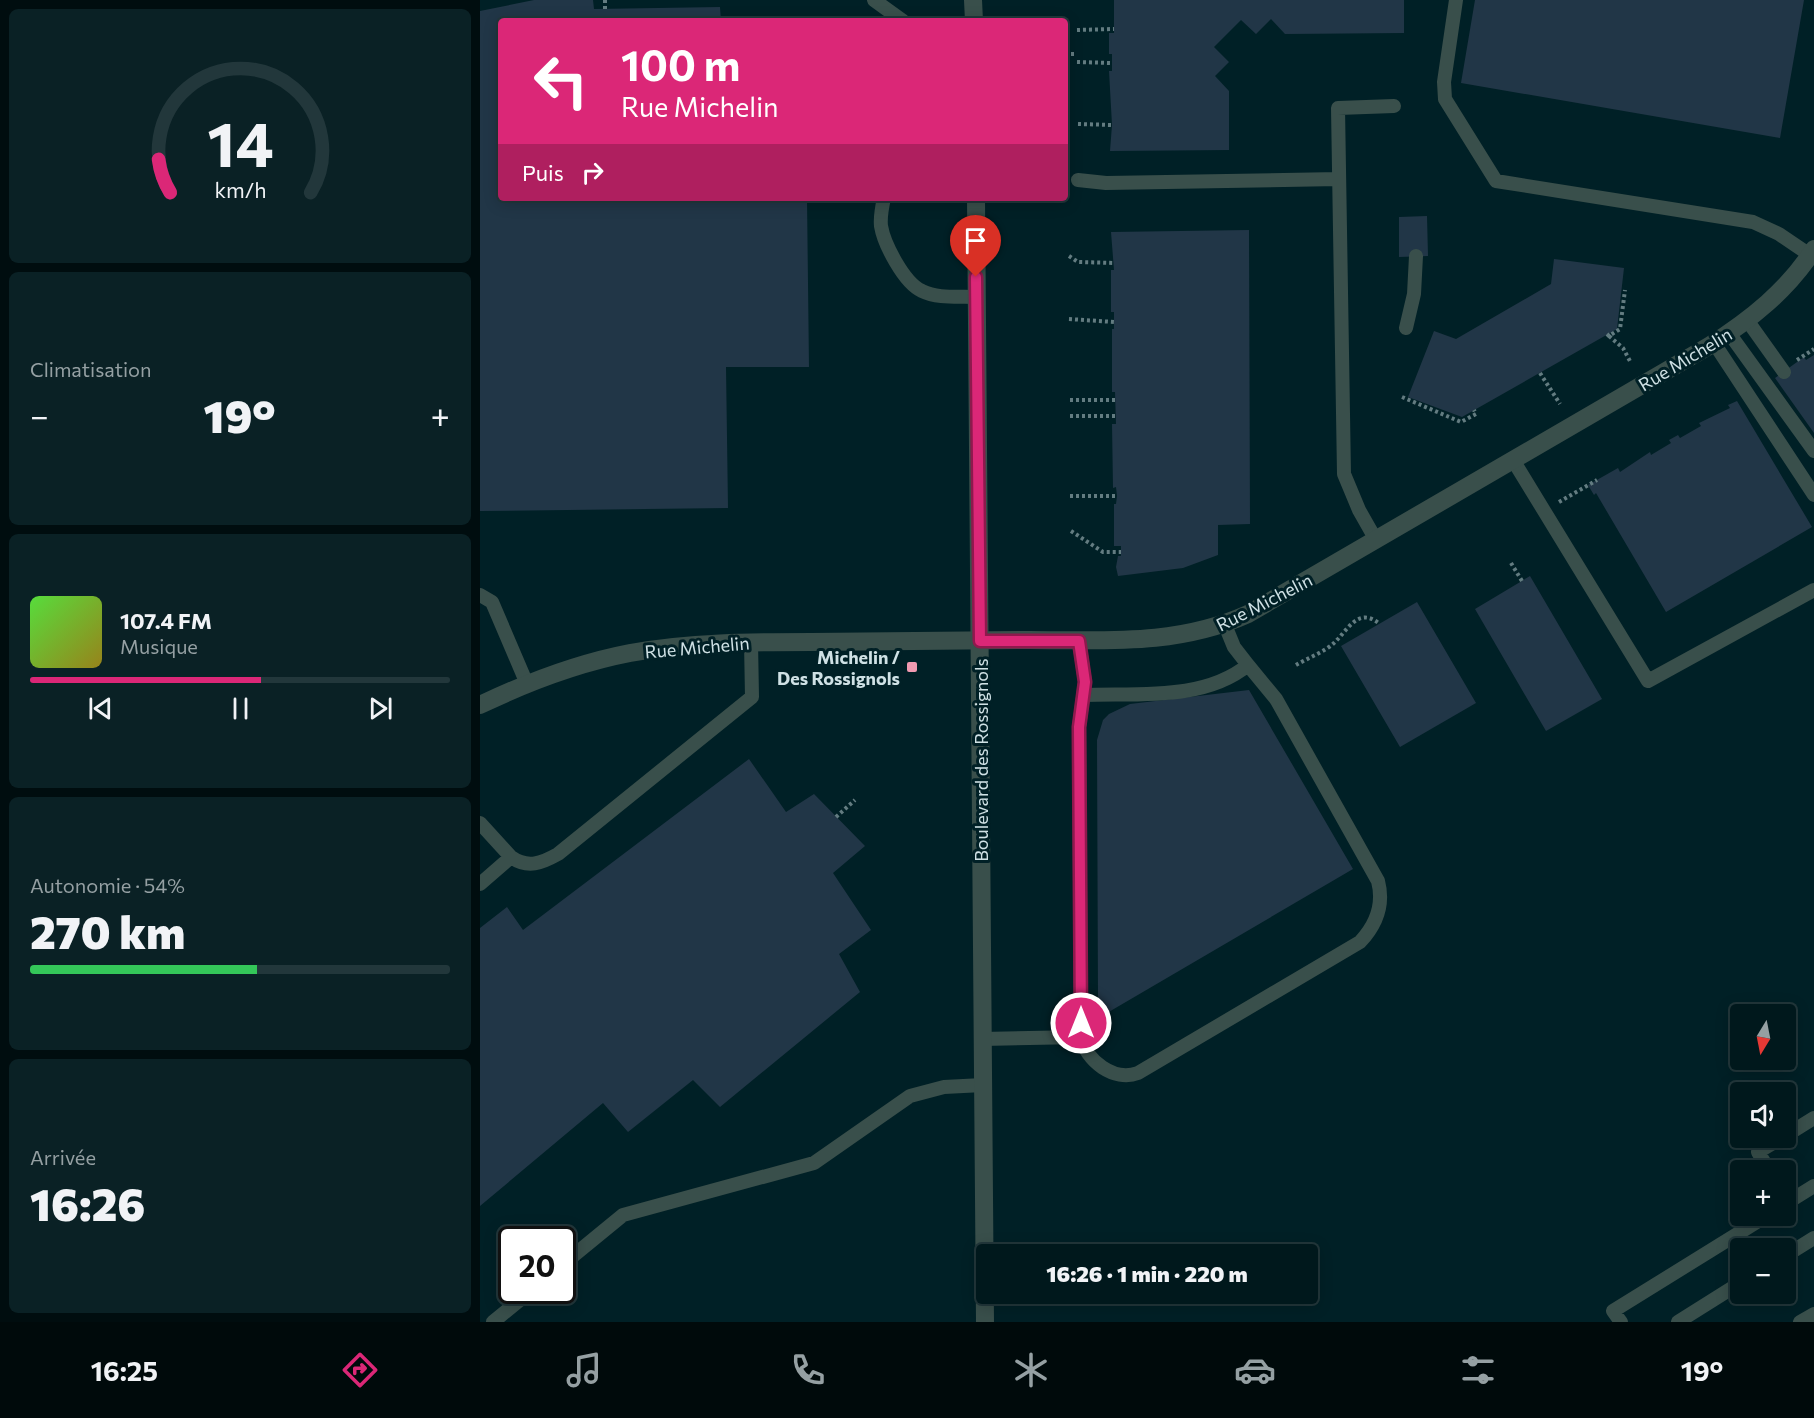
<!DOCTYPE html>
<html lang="fr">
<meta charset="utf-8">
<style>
:root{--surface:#00181c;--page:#0a2125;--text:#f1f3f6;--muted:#95a0a3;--line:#22373b;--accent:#db2777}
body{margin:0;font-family:Commissioner,sans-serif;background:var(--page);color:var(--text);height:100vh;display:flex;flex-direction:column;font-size:22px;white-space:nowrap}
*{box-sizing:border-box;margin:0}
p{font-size:20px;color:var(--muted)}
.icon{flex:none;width:33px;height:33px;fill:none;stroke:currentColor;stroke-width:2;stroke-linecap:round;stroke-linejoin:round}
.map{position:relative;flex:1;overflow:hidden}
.panel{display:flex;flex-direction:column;gap:9px;padding:9px;background:#000d0f;width:480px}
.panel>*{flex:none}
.hud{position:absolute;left:18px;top:18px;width:570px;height:183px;border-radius:6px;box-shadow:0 3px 15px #0003,0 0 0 2px var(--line);background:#db2777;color:#fff;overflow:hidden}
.needle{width:39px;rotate:190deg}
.controls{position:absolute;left:1250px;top:1004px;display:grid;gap:12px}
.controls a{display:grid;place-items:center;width:66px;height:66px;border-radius:6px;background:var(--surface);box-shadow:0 3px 15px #0003,0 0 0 2px var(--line);font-size:30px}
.speed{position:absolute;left:18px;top:1226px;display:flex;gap:12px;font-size:30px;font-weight:700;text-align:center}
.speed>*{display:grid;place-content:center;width:78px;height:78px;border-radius:50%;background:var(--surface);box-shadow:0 3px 15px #0003,0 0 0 2px var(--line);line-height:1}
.speed .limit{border:3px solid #111;border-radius:9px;background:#fff;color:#111}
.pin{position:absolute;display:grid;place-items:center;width:51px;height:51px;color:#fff;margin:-62px -26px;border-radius:50% 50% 50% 0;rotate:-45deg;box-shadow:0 0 6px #0007}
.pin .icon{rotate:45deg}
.me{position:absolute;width:66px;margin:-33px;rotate:0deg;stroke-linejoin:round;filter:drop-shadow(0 0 4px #0008)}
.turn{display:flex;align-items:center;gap:21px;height:126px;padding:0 24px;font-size:27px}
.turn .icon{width:78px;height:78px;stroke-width:2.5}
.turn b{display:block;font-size:42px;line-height:51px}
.then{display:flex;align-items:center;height:57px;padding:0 24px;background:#0003;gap:12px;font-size:22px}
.big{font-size:45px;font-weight:800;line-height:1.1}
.panel .widget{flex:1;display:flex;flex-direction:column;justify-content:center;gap:9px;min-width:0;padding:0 21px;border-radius:9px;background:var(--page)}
.panel .dial{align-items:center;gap:0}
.dial svg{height:156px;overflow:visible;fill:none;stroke:var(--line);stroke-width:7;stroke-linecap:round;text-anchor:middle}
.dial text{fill:var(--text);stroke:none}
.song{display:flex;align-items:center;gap:18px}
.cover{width:72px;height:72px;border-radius:9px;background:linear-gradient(135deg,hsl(110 70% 55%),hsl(50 70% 35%))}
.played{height:6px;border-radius:3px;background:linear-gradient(90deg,var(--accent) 55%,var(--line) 55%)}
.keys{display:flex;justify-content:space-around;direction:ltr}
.heat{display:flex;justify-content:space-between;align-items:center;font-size:33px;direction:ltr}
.charge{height:9px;border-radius:4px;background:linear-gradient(90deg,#34c759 54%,var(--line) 0)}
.trip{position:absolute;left:496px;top:1244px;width:342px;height:60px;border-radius:6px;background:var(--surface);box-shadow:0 3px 15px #0003,0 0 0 2px var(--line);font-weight:800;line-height:60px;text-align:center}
.menu{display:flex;height:96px;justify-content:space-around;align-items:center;background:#000a0b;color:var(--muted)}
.menu .icon{width:42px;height:42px}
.menu .current{color:var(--accent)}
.menu b{font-size:27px;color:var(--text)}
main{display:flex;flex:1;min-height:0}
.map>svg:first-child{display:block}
.building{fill:#213647}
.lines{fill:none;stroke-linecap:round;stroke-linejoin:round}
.path{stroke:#637c81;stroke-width:4;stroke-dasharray:3 3;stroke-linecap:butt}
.service{stroke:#394f4b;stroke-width:14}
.minor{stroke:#394f4b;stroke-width:18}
.tertiary{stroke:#394f4b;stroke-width:18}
.route-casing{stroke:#8e194d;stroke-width:15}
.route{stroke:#db2777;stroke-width:10}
.poi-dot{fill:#f19ab1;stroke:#002026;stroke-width:2}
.labels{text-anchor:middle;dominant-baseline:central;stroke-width:6;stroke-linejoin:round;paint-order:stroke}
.street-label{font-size:18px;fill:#cfe1e5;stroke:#002026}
.poi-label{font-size:18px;font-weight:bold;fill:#cfe1e5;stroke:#002026;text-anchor:end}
</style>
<main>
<section class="panel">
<div class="widget dial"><svg viewBox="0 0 100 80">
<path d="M14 69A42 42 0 1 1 86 69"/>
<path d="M14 69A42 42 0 0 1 8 52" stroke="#db2777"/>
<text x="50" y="56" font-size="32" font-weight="700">14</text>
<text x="50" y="72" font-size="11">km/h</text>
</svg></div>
<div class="widget"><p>Climatisation</p>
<div class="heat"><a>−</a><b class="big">19°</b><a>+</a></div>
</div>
<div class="widget">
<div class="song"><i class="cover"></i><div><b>107.4 FM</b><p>Musique</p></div></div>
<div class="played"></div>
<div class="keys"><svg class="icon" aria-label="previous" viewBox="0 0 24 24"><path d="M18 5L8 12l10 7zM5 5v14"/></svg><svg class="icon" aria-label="pause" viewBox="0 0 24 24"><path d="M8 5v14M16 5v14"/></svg><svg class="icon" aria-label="next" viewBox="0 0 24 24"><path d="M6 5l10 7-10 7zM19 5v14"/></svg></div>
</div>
<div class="widget"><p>Autonomie · 54%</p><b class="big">270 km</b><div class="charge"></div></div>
<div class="widget"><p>Arrivée</p><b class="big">16:26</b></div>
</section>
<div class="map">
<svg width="1334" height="1322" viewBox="0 0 1334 1322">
<rect width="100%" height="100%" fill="#002026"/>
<path class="building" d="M 54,0 L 113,0 L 114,9 L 240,7 L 241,21 L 21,21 L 21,198 L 327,198 L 329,367 L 246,367 L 248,508 L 0,511 L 0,11 Z
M 634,0 L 924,0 L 924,33 L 805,34 L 791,19 L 776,34 L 761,20 L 734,47 L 749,62 L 735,76 L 749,91 L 749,150 L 630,151 L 632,125 L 629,71 L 632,71 L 632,54 L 629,54 L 629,33 L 634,33 Z
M 995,0 L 1324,0 L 1300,138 L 981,83 Z
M 947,216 L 948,256 L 919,257 L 919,217 Z
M 769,230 L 770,524 L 738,525 L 738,555 L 703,568 L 638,576 L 636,567 L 638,556 L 641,556 L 641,546 L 634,546 L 634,504 L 636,504 L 637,496 L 636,487 L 633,488 L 632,424 L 636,424 L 635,392 L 632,392 L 632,329 L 634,329 L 634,312 L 631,312 L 631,270 L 634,270 L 631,232 Z
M 1074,259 L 1144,268 L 1137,329 L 982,417 L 928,397 L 954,331 L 976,339 L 1071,284 Z
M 1334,355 L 1334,433 L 1295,378 L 1324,357 L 1326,360 Z
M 1257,401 L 1332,527 L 1186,612 L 1116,493 L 1114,495 L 1108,485 L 1138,468 L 1140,472 L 1170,452 L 1171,455 L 1191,443 L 1189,440 L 1198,435 L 1200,438 L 1221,426 L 1219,423 L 1250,408 L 1248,405 Z
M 1050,576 L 1122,699 L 1066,731 L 995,609 Z
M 937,602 L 996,703 L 920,747 L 861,646 Z
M 769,690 L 873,869 L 627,1013 L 618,998 L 617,740 L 623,720 L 629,714 L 650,704 Z
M 269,759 L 306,812 L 334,794 L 385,846 L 353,873 L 391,930 L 359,954 L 380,992 L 240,1107 L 213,1080 L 148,1132 L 123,1103 L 0,1206 L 0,928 L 27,907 L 43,930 Z"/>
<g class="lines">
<path class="path" d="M 125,0 L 125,10
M 597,30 L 634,29
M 585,54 L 597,54
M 597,62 L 631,63
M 598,124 L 632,125
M 589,256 L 598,262 L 634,263
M 589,319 L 634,322
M 1127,334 L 1129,336 L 1140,329 L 1145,290
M 1129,336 L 1143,348 L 1151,363
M 1317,360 L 1334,349
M 1060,373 L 1080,404
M 922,397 L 981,422 L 996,414 L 994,410
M 590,400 L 635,400
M 590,416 L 635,416
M 590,496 L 637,496
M 1079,502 L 1117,480
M 591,531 L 623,552 L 641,552
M 1031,563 L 1042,581
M 816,665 C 828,658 844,652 854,643 C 868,630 878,606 900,624
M 356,817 L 375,800"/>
<path class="service" d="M 394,0 L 423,21
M 976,0 L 964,82 L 965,99 L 1016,181 L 1273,222 L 1299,234 L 1330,255
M 598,180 L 626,183 L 859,179
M 404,198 C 402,207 400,217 401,226 C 404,244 424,283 442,291 C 458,299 479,296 497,297
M 1267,320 L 1304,372
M 926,328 L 934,294 L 936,256
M 1249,333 L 1334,451
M 1234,343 L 1334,495
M 1033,460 L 1168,681 L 1334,590
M 896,540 L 879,510 L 864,474 L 858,108 L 914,106
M 0,595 L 12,602 L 47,684
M 604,695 C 658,693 724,701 768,665 L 754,647 L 745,625
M 0,823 L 31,857 L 0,884
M 31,857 C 48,869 62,863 78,854 L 272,697 L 271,642
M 601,1037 C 606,1061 634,1082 658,1073 L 880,942 C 896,925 904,904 898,881 L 796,699 L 768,665
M 502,1039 L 601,1037 L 599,727 L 605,682 L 599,641
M 1305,1136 L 1334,1118
M 1289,1170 L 1278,1152 L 1303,1137
M 1305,1204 L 1334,1186
M 1305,1256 L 1334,1238
M 82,1265 L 143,1215 L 334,1163 L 430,1096 L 464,1087 L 503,1085
M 13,1322 L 52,1290
M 1141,1322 L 1133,1311 L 1288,1215
M 1198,1322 L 1260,1283
M 1320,1322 L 1334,1314"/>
<path class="minor" d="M 0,705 C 48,682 98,663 150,653 C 210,642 270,642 331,642 C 404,641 477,641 549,640 C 625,640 697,646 768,614 L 1229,346 C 1270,320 1308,290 1334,249"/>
<path class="tertiary" d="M 493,0 L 494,21
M 496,198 L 505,1322"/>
</g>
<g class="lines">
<g class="route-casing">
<path id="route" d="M 496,277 L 500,641 L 599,641 L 605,682 L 599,727 L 601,1023"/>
</g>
<use href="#route" class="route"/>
</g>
<rect class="poi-dot" x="426" y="661" width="12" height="12" rx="3"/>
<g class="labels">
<g class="street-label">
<text transform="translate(1205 359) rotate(-31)">Rue Michelin</text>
<text transform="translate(784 602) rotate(-27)">Rue Michelin</text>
<text transform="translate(217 647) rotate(-5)">Rue Michelin</text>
<text transform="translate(501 760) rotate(-90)">Boulevard des Rossignols</text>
</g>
<g class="poi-label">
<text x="420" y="657">Michelin /<tspan x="420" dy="21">Des Rossignols</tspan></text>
</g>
</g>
</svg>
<div class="controls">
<a><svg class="needle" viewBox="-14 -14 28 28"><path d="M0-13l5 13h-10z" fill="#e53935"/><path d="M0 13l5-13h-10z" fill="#95a0a3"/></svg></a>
<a><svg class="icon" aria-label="sound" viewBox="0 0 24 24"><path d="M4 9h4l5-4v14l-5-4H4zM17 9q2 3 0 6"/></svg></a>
<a>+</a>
<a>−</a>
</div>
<div class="speed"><div class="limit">20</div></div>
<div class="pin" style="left:496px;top:277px;background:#d93025"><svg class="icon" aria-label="arrive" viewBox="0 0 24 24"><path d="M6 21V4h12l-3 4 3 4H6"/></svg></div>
<svg class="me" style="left:601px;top:1023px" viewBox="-20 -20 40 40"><circle r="17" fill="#db2777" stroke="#fff" stroke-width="3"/><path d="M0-11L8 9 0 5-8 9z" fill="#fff"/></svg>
<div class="trip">16:26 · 1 min · 220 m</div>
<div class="hud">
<div class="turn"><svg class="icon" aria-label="left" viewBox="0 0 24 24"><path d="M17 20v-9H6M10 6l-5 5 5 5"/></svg><div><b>100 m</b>Rue Michelin</div></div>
<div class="then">Puis<svg class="icon" aria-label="right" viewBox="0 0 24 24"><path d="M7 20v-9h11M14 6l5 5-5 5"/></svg></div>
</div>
</div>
</main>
<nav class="menu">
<b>16:25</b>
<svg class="icon current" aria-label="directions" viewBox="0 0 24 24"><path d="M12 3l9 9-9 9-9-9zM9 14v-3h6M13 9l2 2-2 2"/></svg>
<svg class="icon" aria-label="music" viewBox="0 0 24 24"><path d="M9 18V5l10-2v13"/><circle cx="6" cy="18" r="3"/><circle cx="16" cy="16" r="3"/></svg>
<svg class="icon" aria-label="phone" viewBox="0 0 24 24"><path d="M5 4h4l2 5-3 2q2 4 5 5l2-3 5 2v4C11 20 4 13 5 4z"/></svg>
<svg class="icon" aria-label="climate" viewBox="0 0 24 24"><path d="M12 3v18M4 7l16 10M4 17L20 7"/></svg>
<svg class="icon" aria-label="car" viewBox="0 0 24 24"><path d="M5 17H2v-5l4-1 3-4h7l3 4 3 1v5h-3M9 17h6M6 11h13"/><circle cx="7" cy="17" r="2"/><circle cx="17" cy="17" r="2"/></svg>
<svg class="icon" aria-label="filters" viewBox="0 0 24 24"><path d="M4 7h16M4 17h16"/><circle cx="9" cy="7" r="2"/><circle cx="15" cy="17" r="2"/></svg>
<b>19°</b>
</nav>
